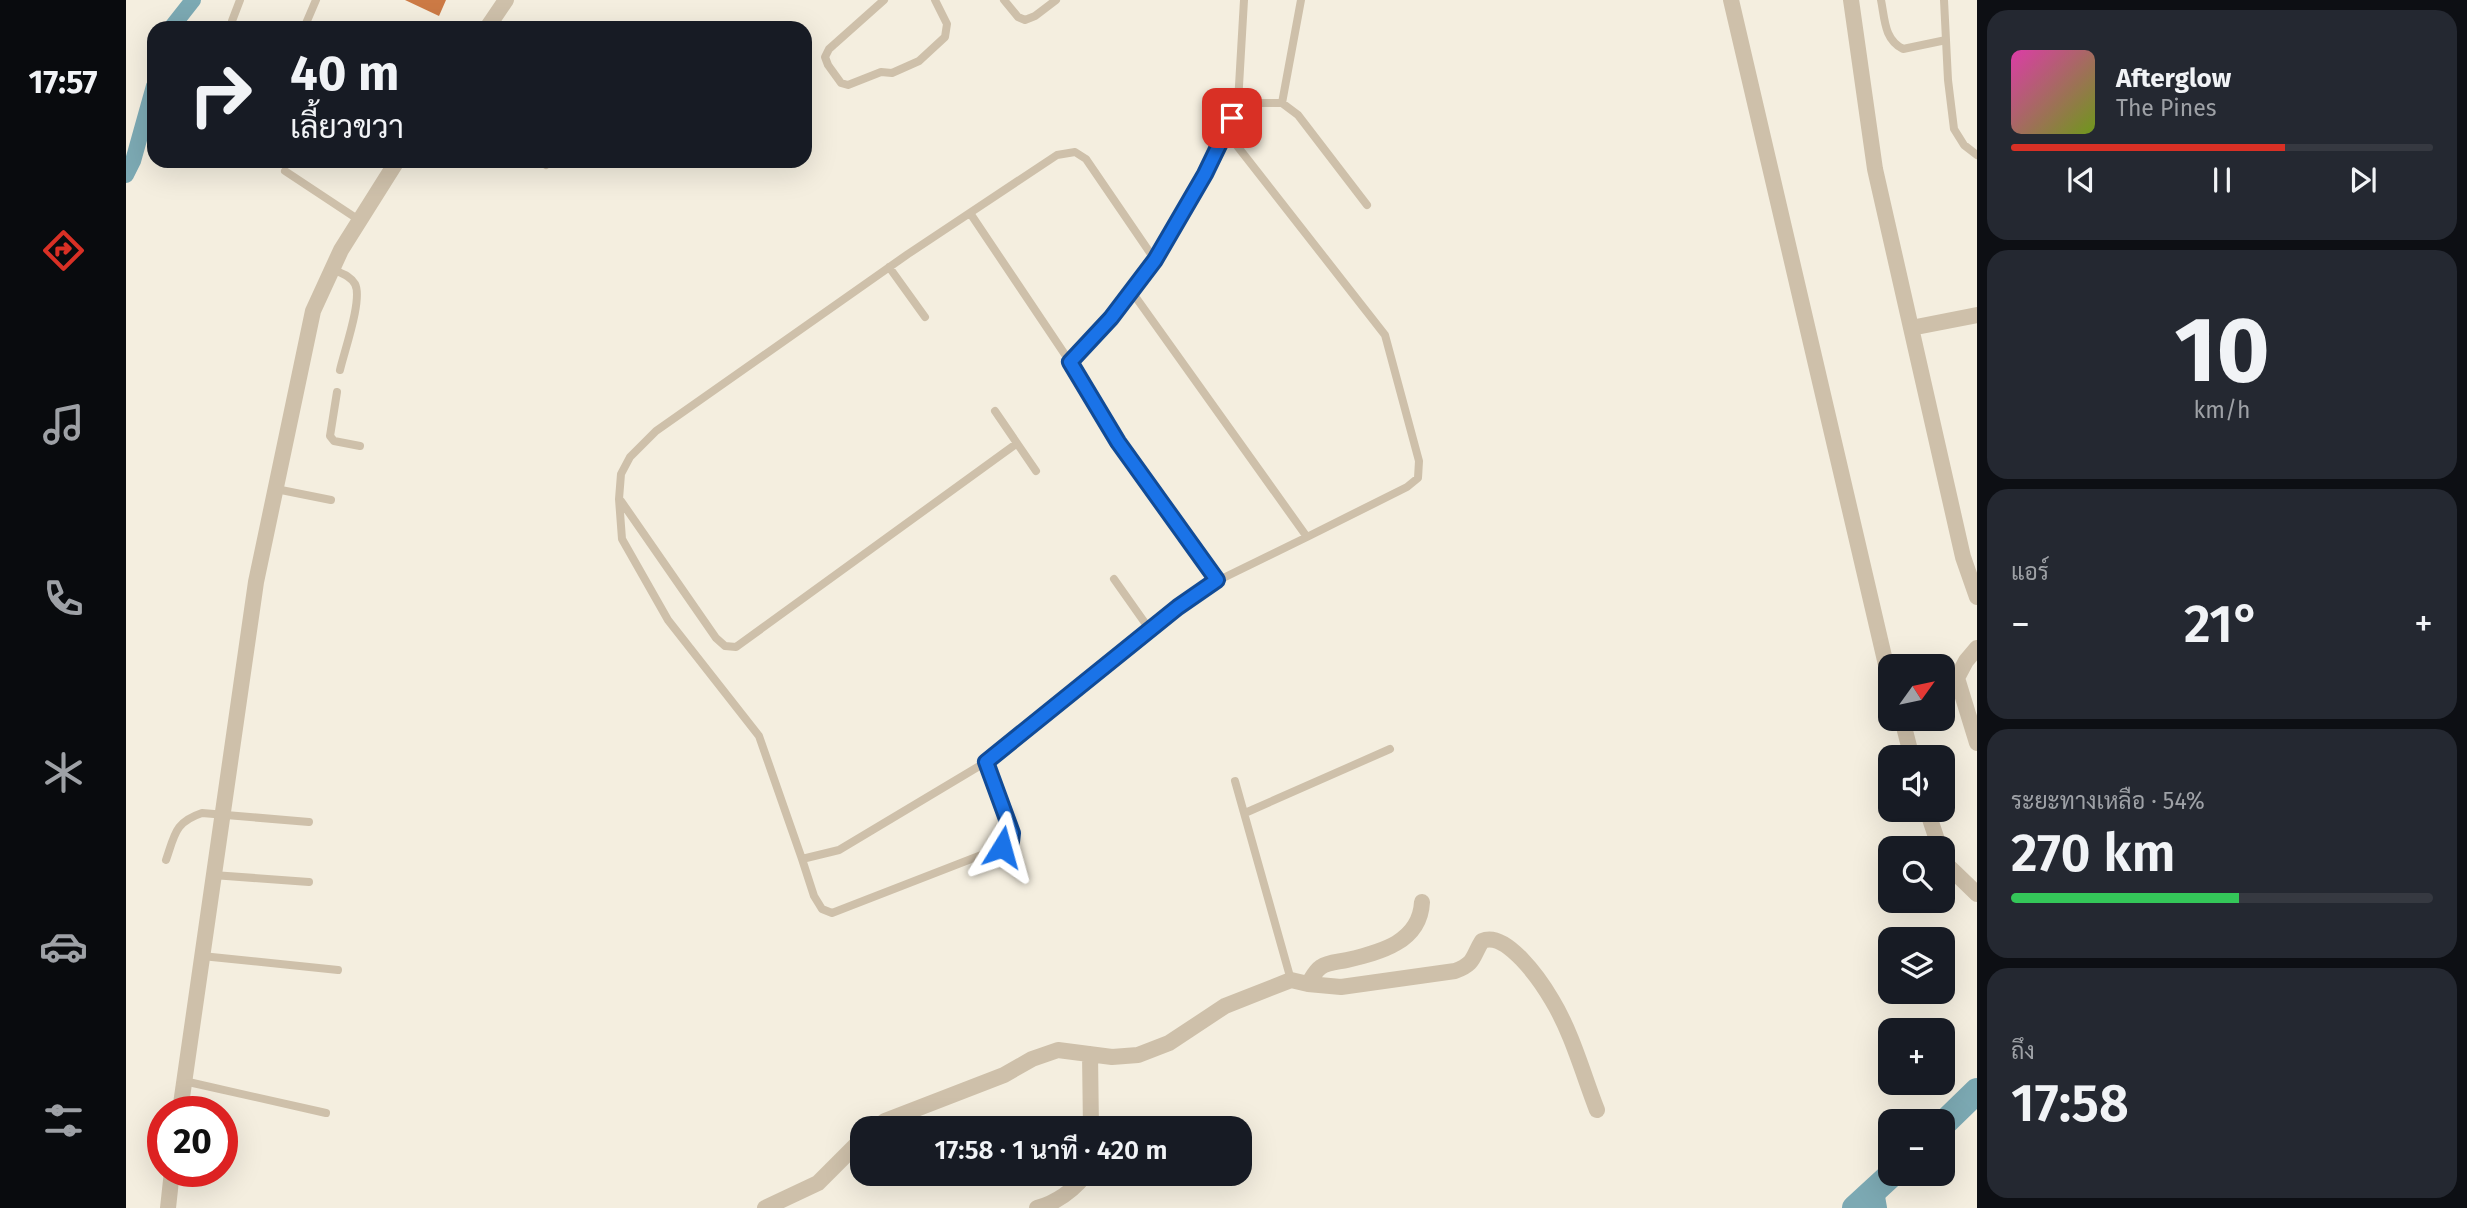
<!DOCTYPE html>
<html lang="th">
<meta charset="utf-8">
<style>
:root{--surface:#171b24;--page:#242831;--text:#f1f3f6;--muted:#9ea1a6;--line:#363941;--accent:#d93025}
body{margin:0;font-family:"Fira Sans",Sarabun,sans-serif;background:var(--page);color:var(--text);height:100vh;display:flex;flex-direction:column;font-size:26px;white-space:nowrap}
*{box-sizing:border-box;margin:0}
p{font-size:23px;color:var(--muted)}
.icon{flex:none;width:38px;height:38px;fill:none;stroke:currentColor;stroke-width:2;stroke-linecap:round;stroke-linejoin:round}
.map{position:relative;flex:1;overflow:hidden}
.drawer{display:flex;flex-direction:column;gap:10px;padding:10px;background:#0d0f14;width:490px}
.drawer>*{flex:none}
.hud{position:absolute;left:21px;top:21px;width:665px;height:147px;border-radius:21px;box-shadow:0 7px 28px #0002;background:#171b24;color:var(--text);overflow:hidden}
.needle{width:46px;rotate:57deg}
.buttons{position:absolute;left:1752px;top:654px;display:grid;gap:14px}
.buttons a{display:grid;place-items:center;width:77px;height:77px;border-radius:14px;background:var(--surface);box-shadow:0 7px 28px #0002;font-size:35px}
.speed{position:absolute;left:21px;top:1096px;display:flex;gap:14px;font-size:35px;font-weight:700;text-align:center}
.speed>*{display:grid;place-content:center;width:91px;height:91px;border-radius:50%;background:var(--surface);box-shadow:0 7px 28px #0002;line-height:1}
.speed .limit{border:10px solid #d22;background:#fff;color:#111}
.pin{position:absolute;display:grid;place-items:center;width:60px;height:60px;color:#fff;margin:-30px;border-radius:14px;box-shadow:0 4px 10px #0006}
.me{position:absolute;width:77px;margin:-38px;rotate:8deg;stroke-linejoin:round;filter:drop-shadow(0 0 5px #0008)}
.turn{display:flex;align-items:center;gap:24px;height:147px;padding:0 28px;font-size:32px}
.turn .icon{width:91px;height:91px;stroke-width:2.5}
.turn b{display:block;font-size:49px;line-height:60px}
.big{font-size:52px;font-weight:600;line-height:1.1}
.drawer .card{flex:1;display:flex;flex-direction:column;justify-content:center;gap:10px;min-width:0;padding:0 24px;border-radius:21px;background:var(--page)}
.drawer .dial{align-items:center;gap:0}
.dial b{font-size:91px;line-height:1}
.song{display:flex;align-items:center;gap:21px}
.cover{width:84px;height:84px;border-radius:10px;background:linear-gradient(135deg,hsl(320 70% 55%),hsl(80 70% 35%))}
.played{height:7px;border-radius:4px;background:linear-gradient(90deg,var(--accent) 65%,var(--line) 65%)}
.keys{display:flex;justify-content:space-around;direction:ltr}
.heat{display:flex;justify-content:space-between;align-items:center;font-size:38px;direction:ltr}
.charge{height:10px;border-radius:5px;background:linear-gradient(90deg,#34c759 54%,var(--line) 0)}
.trip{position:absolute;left:724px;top:1116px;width:402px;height:70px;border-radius:21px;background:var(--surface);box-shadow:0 7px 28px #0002;font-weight:600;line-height:70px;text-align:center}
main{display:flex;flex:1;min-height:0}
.tab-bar{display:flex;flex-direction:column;width:126px;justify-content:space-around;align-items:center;background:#090b0e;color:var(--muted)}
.tab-bar .icon{width:49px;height:49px}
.tab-bar .active{color:var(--accent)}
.tab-bar b{font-size:32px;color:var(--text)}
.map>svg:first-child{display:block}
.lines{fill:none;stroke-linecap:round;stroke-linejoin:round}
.canal{stroke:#7ca9b3;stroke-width:16}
.river{stroke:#7ca9b3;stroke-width:26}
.building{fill:#cc7a45}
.service{stroke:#cec0aa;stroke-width:8}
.minor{stroke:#cec0aa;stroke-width:16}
.route-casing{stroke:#114b97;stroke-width:18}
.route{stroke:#1a73e8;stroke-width:12}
</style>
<main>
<nav class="tab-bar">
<b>17:57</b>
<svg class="icon active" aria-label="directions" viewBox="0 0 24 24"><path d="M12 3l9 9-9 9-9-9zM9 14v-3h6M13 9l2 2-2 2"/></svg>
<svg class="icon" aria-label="music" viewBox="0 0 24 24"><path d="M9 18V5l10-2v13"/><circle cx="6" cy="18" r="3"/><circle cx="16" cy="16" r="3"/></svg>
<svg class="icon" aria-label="phone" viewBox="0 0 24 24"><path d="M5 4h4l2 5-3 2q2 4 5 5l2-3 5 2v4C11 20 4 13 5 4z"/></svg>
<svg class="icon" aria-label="climate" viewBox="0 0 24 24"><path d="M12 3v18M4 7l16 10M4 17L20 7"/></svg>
<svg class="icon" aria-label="car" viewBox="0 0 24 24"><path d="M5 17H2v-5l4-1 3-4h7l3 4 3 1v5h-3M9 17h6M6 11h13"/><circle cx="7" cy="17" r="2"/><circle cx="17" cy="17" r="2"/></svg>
<svg class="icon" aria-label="filters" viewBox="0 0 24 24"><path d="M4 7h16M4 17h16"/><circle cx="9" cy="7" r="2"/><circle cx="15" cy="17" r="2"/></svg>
</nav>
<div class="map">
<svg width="1851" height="1208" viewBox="0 0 1851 1208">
<rect width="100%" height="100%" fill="#f4eedf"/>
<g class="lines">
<path class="canal" d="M 45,28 L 67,0
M 0,175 L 7,161 L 28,86
M 1750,1191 L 1753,1208"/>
<path class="river" d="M 1816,1125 L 1851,1091
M 1729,1208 L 1766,1174"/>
</g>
<path class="building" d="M 279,0 L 320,0 L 313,16 Z"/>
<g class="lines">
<path class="service" d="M 758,0 L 703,49 L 699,57 L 702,65 L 715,83 L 722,85 L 755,72 L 766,73 L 793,61 L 819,37 L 821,24 L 809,0
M 878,0 L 892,17 L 899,20 L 909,16 L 930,0
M 1755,0 C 1759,20 1758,39 1777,49 L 1820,40
M 1818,0 L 1822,80 L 1828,129 L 1838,145 L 1851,155
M 108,28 L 106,21 L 114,0
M 178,28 L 190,0
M 1112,103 L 1156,103 L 1172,115 L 1241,205
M 1156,103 L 1175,0
M 420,165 L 423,161
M 159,171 L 233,220
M 844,213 L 944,362 L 992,442 L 1091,581
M 1029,260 L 960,159 L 949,152 L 931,155 L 782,254 L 530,431 L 504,457 L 495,474 L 493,499 L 496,539 L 542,620 L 633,736 L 676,859 L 713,850 L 860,762 L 1052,607 L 1091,581 L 1181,537
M 763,267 L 799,317
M 206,269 C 214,273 224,275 229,284 C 237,299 218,352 214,370
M 1006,292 L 1181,537 L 1281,487 L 1292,478 L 1293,461 L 1259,335 L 1101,133
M 944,362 L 985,318 L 1029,260 L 1101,133 L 1112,103 L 1118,0
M 211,392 L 204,436 L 208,441 L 234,446
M 869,411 L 910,471
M 150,489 L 205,500
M 495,501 L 590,638 L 599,646 L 610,647 L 890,444
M 988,579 L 1024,630
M 1109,781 L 1165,980
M 1119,813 L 1264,749
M 676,859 L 688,896 L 696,909 L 706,913 L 876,847 L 885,842 L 886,833 L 860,762
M 40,860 C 49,834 49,822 76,813 L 183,822
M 87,875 L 183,882
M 76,956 L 212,970
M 58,1081 L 200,1113"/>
<path class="minor" d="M 1605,0 L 1764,682
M 1725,0 L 1749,169 L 1837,557 L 1851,597
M 361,28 L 380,0
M 1785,328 L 1851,315
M 1851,648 L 1840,661 L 1831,678 L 1851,743
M 1776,719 L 1786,758
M 1801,810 L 1814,849
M 1816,855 L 1820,864 L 1851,894
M 1182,984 C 1186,978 1189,971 1195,967 C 1202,962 1213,962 1221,960 C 1255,952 1294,942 1296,902
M 964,1054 L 965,1129
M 54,1111 L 130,582 L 187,311 L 215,250 L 271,161
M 748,1129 L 759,1121 L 878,1075 L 906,1059 L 932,1050 L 986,1057 L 1012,1055 L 1043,1043 L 1099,1006 L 1165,980 L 1182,984 L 1215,987 L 1329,971 C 1349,964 1346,957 1356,941 C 1380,930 1415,981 1426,1000 C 1446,1033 1457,1074 1471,1110
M 42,1208 L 46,1171
M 639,1208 L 692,1183 L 737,1138
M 911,1208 C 932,1202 947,1191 960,1174"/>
</g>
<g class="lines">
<g class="route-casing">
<path id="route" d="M 876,847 L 885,842 L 886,833 L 860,762 L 1052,607 L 1091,580 L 992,442 L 944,362 L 985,318 L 1029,260 L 1079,174 L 1106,118"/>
</g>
<use href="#route" class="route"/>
</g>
</svg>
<div class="buttons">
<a><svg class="needle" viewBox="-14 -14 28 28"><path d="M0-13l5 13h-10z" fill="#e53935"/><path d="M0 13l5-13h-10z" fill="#9ea1a6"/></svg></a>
<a><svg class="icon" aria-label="sound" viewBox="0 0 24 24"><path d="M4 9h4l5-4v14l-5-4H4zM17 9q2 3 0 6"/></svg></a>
<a><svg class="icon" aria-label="search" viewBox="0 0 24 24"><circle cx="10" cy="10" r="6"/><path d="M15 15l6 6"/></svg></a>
<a><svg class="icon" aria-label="layers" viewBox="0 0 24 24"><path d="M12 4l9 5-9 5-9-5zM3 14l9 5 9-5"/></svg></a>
<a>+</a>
<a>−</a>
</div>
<div class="speed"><div class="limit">20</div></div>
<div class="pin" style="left:1106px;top:118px;background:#d93025"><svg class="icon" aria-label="arrive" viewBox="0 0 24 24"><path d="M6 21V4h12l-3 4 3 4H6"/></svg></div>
<svg class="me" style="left:876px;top:847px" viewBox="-20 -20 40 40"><path d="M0-17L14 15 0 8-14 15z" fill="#1a73e8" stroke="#fff" stroke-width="4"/></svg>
<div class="trip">17:58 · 1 นาที · 420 m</div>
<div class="hud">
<div class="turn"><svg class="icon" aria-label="right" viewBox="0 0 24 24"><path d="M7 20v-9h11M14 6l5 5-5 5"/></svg><div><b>40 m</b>เลี้ยวขวา</div></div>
</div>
</div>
<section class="drawer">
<div class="card">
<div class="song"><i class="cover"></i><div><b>Afterglow</b><p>The Pines</p></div></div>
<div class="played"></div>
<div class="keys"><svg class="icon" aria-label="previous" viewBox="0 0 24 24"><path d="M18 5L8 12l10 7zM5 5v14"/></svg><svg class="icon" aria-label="pause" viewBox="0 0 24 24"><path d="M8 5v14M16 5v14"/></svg><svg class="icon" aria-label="next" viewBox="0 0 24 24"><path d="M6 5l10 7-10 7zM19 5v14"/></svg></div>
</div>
<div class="card dial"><b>10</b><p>km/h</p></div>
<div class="card"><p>แอร์</p>
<div class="heat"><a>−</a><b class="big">21°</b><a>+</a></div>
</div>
<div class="card"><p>ระยะทางเหลือ · 54%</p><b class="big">270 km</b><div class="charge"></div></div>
<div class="card"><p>ถึง</p><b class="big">17:58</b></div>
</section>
</main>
